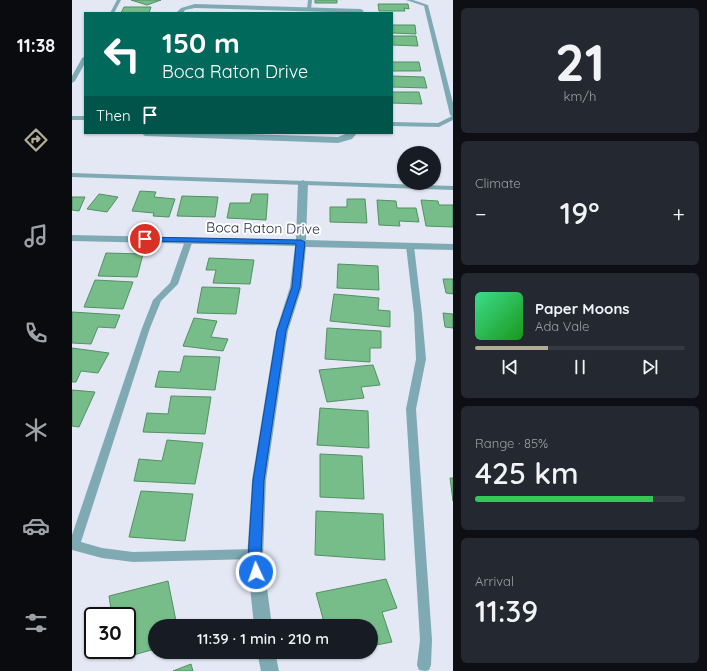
<!DOCTYPE html>
<meta charset="utf-8">
<style>
:root{--surface:#171b24;--page:#242831;--text:#f1f3f6;--muted:#9ea1a6;--line:#363941;--accent:#b2ac97}
body{margin:0;font-family:Quicksand,sans-serif;background:var(--page);color:var(--text);height:100vh;display:flex;flex-direction:column;font-size:15px;white-space:nowrap}
*{box-sizing:border-box;margin:0}
p{font-size:13px;color:var(--muted)}
.icon{flex:none;width:22px;height:22px;fill:none;stroke:currentColor;stroke-width:2;stroke-linecap:round;stroke-linejoin:round}
.map{position:relative;flex:1;overflow:hidden}
.side{display:flex;flex-direction:column;gap:8px;padding:8px;background:#0d0f14;width:254px}
.side>*{flex:none}
.hud{position:absolute;left:12px;top:12px;width:309px;height:122px;border-radius:0px;box-shadow:0 1px 3px #0004;background:#00695c;color:#fff;overflow:hidden}
.tools{position:absolute;left:325px;top:146px;display:grid;gap:8px}
.tools a{display:grid;place-items:center;width:44px;height:44px;border-radius:50%;background:var(--surface);box-shadow:0 1px 3px #0004;font-size:20px}
.speed{position:absolute;left:12px;top:607px;display:flex;gap:8px;font-size:20px;font-weight:700;text-align:center}
.speed>*{display:grid;place-content:center;width:52px;height:52px;border-radius:50%;background:var(--surface);box-shadow:0 1px 3px #0004;line-height:1}
.speed .limit{border:2px solid #111;border-radius:6px;background:#fff;color:#111}
.pin{position:absolute;display:grid;place-items:center;width:34px;height:34px;color:#fff;margin:-17px;border:2px solid #fff;border-radius:50%;box-shadow:0 1px 4px #0007}
.me{position:absolute;width:44px;margin:-22px;rotate:357deg;stroke-linejoin:round;filter:drop-shadow(0 0 3px #0008)}
.turn{display:flex;align-items:center;gap:14px;height:84px;padding:0 12px;font-size:18px}
.turn .icon{width:52px;height:52px;stroke-width:2.5}
.turn b{display:block;font-size:28px;line-height:34px}
.then{display:flex;align-items:center;height:38px;padding:0 12px;background:#0003;gap:8px;font-size:15px}
.big{font-size:30px;font-weight:600;line-height:1.1}
.side .tile{flex:1;display:flex;flex-direction:column;justify-content:center;gap:6px;min-width:0;padding:0 14px;border-radius:6px;background:var(--page)}
.side .dial{align-items:center;gap:0}
.dial b{font-size:52px;line-height:1}
.song{display:flex;align-items:center;gap:12px}
.cover{width:48px;height:48px;border-radius:6px;background:linear-gradient(135deg,hsl(150 70% 55%),hsl(120 70% 35%))}
.played{height:4px;border-radius:2px;background:linear-gradient(90deg,var(--accent) 35%,var(--line) 35%)}
.keys{display:flex;justify-content:space-around;direction:ltr}
.heat{display:flex;justify-content:space-between;align-items:center;font-size:22px;direction:ltr}
.charge{height:6px;border-radius:3px;background:linear-gradient(90deg,#34c759 85%,var(--line) 0)}
.trip{position:absolute;left:76px;top:619px;width:230px;height:40px;border-radius:20px;background:var(--surface);box-shadow:0 1px 3px #0004;font-weight:600;line-height:40px;text-align:center}
main{display:flex;flex:1;min-height:0}
.tabs{display:flex;flex-direction:column;width:72px;justify-content:space-around;align-items:center;background:#090b0e;color:var(--muted)}
.tabs .icon{width:28px;height:28px}
.tabs .selected{color:var(--accent)}
.tabs b{font-size:18px;color:var(--text)}
.map>svg:first-child{display:block}
.building{fill:#76bd8a;stroke:#548f65}
.lines{fill:none;stroke-linecap:round;stroke-linejoin:round}
.lane{fill:#80aab3;fill-rule:evenodd}
.street{fill:#80aab3;fill-rule:evenodd}
.route{fill:#1a73e8;stroke:#114b97}
.labels{text-anchor:middle;dominant-baseline:central;stroke-width:4;stroke-linejoin:round;paint-order:stroke}
.street-label{font-size:14px;fill:#232a42;stroke:#fff}
</style>
<main>
<nav class="tabs">
<b>11:38</b>
<svg class="icon selected" aria-label="directions" viewBox="0 0 24 24"><path d="M12 3l9 9-9 9-9-9zM9 14v-3h6M13 9l2 2-2 2"/></svg>
<svg class="icon" aria-label="music" viewBox="0 0 24 24"><path d="M9 18V5l10-2v13"/><circle cx="6" cy="18" r="3"/><circle cx="16" cy="16" r="3"/></svg>
<svg class="icon" aria-label="phone" viewBox="0 0 24 24"><path d="M5 4h4l2 5-3 2q2 4 5 5l2-3 5 2v4C11 20 4 13 5 4z"/></svg>
<svg class="icon" aria-label="climate" viewBox="0 0 24 24"><path d="M12 3v18M4 7l16 10M4 17L20 7"/></svg>
<svg class="icon" aria-label="car" viewBox="0 0 24 24"><path d="M5 17H2v-5l4-1 3-4h7l3 4 3 1v5h-3M9 17h6M6 11h13"/><circle cx="7" cy="17" r="2"/><circle cx="17" cy="17" r="2"/></svg>
<svg class="icon" aria-label="filters" viewBox="0 0 24 24"><path d="M4 7h16M4 17h16"/><circle cx="9" cy="7" r="2"/><circle cx="15" cy="17" r="2"/></svg>
</nav>
<div class="map">
<svg width="381" height="671" viewBox="0 0 381 671">
<rect width="100%" height="100%" fill="#e4e8f5"/>
<path class="building" d="M 59,0 L 89,0 L 75,5 Z
M 243,0 L 265,0 L 265,3 L 243,3 Z
M 306,4 L 336,4 L 337,9 L 332,8 L 333,11 L 307,11 Z
M 52,7 L 79,7 L 77,13 L 49,13 Z
M 320,25 L 343,25 L 344,34 L 320,33 Z
M 320,36 L 344,36 L 346,46 L 320,45 Z
M 320,62 L 347,62 L 349,71 L 320,71 Z
M 320,76 L 352,77 L 355,88 L 320,87 Z
M 320,92 L 347,92 L 350,104 L 320,103 Z
M 68,191 L 84,192 L 82,197 L 103,199 L 97,217 L 81,216 L 82,213 L 60,211 Z
M 27,194 L 46,197 L 35,212 L 15,209 Z
M 180,194 L 196,194 L 194,220 L 155,218 L 158,203 L 178,203 Z
M 110,196 L 146,197 L 143,217 L 105,216 Z
M 0,197 L 13,197 L 7,211 L 0,210 Z
M 275,199 L 293,199 L 295,223 L 258,222 L 258,207 L 275,207 Z
M 305,200 L 324,201 L 325,208 L 344,208 L 347,222 L 327,221 L 328,226 L 307,225 Z
M 349,200 L 366,201 L 367,205 L 381,205 L 381,227 L 354,226 Z
M 34,253 L 71,254 L 65,277 L 26,276 Z
M 137,258 L 182,260 L 178,284 L 141,283 L 144,270 L 134,270 Z
M 266,264 L 306,266 L 307,290 L 265,288 Z
M 371,279 L 381,279 L 381,294 L 374,293 Z
M 23,280 L 61,282 L 51,309 L 12,307 Z
M 130,287 L 168,288 L 164,314 L 125,313 Z
M 262,294 L 307,298 L 306,310 L 318,311 L 318,327 L 258,321 Z
M 0,312 L 48,315 L 43,328 L 26,327 L 19,344 L 0,343 Z
M 371,313 L 381,314 L 381,328 L 373,327 Z
M 122,318 L 145,321 L 139,337 L 156,339 L 151,351 L 111,346 Z
M 255,328 L 309,331 L 309,348 L 298,348 L 298,362 L 253,359 Z
M 0,348 L 37,353 L 26,373 L 9,371 L 4,382 L 0,382 Z
M 112,356 L 148,357 L 143,390 L 83,387 L 87,371 L 108,372 Z
M 301,365 L 308,385 L 289,387 L 292,398 L 255,402 L 247,370 Z
M 0,390 L 23,392 L 7,427 L 0,426 Z
M 99,396 L 139,397 L 133,434 L 71,432 L 75,413 L 96,414 Z
M 248,408 L 296,411 L 297,448 L 245,445 Z
M 95,440 L 131,443 L 123,484 L 62,481 L 67,459 L 90,461 Z
M 248,454 L 290,456 L 292,499 L 248,497 Z
M 378,478 L 381,478 L 381,501 Z
M 69,491 L 121,494 L 113,541 L 57,537 Z
M 244,511 L 311,514 L 313,560 L 243,555 Z
M 314,579 L 325,608 L 310,612 L 320,642 L 299,646 L 299,626 L 253,626 L 244,593 Z
M 96,581 L 105,626 L 83,626 L 83,649 L 47,659 L 45,650 L 55,650 L 55,616 L 40,616 L 37,596 Z
M 119,664 L 121,671 L 101,671 Z"/>
<g class="lines">
<path class="lane" d="M 45,0 L 49,0 L 42,13 L 38,13 Z
M 236,0 L 240,0 L 239,9 L 237,10 L 235,9 Z
M 334,0 L 341,0 L 356,5 L 381,103 L 381,120 L 367,127 L 320,126 L 320,122 L 366,123 L 380,116 L 378,115 L 352,6 Z
M 13,56 L 13,63 L 3,81 L 0,83 L 0,76 L 10,58 Z
M 0,116 L 13,116 L 13,120 L 0,120 Z
M 0,173 L 381,186 L 381,190 L 0,177 Z
M 114,238 L 120,238 L 121,240 L 106,284 L 89,301 L 78,328 L 9,542 L 30,548 L 61,552 L 183,549 L 187,550 L 189,554 L 187,558 L 183,559 L 61,562 L 30,558 L 0,550 L 0,535 L 70,328 L 81,300 L 98,283 Z
M 335,244 L 341,244 L 342,246 L 350,314 L 354,359 L 344,409 L 360,640 L 359,665 L 357,670 L 353,671 L 347,670 L 345,665 L 348,640 L 334,409 L 344,359 L 342,314 L 334,246 Z"/>
<path class="street" d="M 123,4 L 289,9 L 292,11 L 289,13 L 123,8 L 113,10 L 111,13 L 104,13 L 109,8 Z
M 69,133 L 144,133 L 266,137 L 276,133 L 285,133 L 280,139 L 266,143 L 73,136 Z
M 231,180 L 236,183 L 234,240 L 381,244 L 381,250 L 234,247 L 230,287 L 216,331 L 194,480 L 191,558 L 200,626 L 182,626 L 175,558 L 180,480 L 204,331 L 218,287 L 223,246 L 0,241 L 0,235 L 224,240 L 226,183 Z
M 185,652 L 203,652 L 207,671 L 189,671 Z"/>
</g>
<path class="route" d="M 70,237 L 229,240 L 233,242 L 228,287 L 214,331 L 192,480 L 189,558 L 190,572 L 188,576 L 184,577 L 180,576 L 176,558 L 181,480 L 205,331 L 220,287 L 224,244 L 73,241 L 70,241 Z"/>
<g class="labels">
<g class="street-label">
<text transform="translate(191 228) rotate(1)">Boca Raton Drive</text>
</g>
</g>
</svg>
<div class="tools">
<a><svg class="icon" aria-label="layers" viewBox="0 0 24 24"><path d="M12 4l9 5-9 5-9-5zM3 14l9 5 9-5"/></svg></a>
</div>
<div class="speed"><div class="limit">30</div></div>
<div class="pin" style="left:73px;top:239px;background:#d93025"><svg class="icon" aria-label="arrive" viewBox="0 0 24 24"><path d="M6 21V4h12l-3 4 3 4H6"/></svg></div>
<svg class="me" style="left:184px;top:572px" viewBox="-20 -20 40 40"><circle r="17" fill="#1a73e8" stroke="#fff" stroke-width="3"/><path d="M0-11L8 9 0 5-8 9z" fill="#fff"/></svg>
<div class="trip">11:39 · 1 min · 210 m</div>
<div class="hud">
<div class="turn"><svg class="icon" aria-label="left" viewBox="0 0 24 24"><path d="M17 20v-9H6M10 6l-5 5 5 5"/></svg><div><b>150 m</b>Boca Raton Drive</div></div>
<div class="then">Then<svg class="icon" aria-label="arrive" viewBox="0 0 24 24"><path d="M6 21V4h12l-3 4 3 4H6"/></svg></div>
</div>
</div>
<section class="side">
<div class="tile dial"><b>21</b><p>km/h</p></div>
<div class="tile"><p>Climate</p>
<div class="heat"><a>−</a><b class="big">19°</b><a>+</a></div>
</div>
<div class="tile">
<div class="song"><i class="cover"></i><div><b>Paper Moons</b><p>Ada Vale</p></div></div>
<div class="played"></div>
<div class="keys"><svg class="icon" aria-label="previous" viewBox="0 0 24 24"><path d="M18 5L8 12l10 7zM5 5v14"/></svg><svg class="icon" aria-label="pause" viewBox="0 0 24 24"><path d="M8 5v14M16 5v14"/></svg><svg class="icon" aria-label="next" viewBox="0 0 24 24"><path d="M6 5l10 7-10 7zM19 5v14"/></svg></div>
</div>
<div class="tile"><p>Range · 85%</p><b class="big">425 km</b><div class="charge"></div></div>
<div class="tile"><p>Arrival</p><b class="big">11:39</b></div>
</section>
</main>
